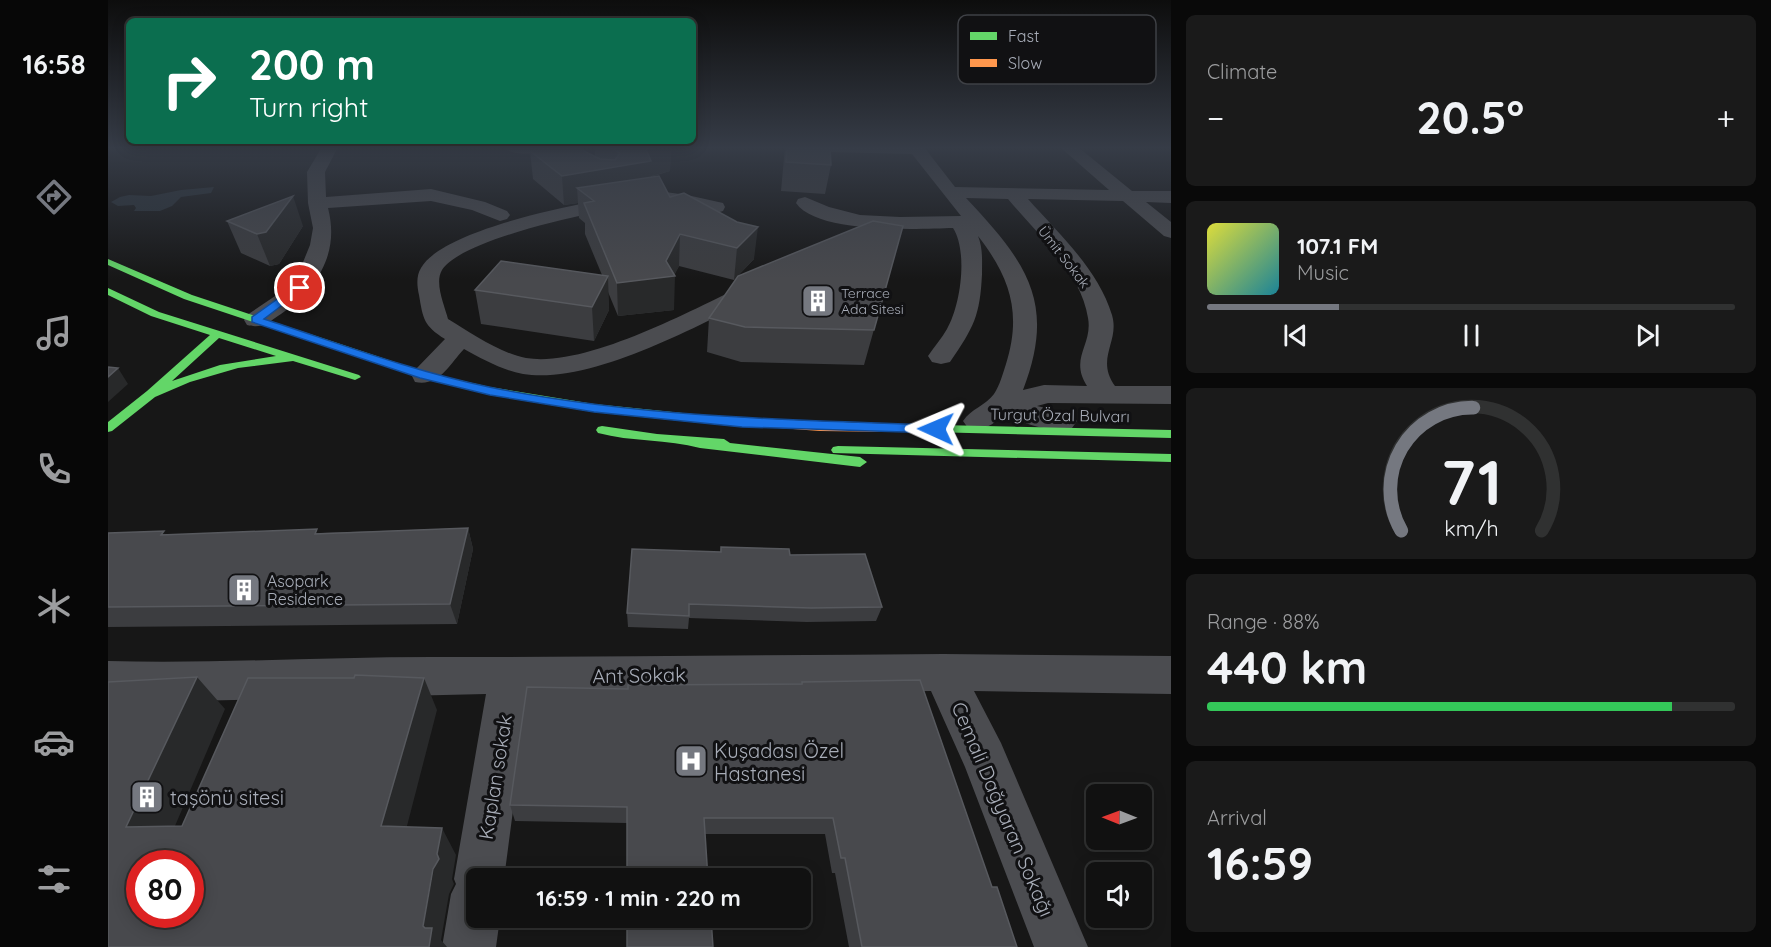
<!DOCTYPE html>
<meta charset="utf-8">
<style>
:root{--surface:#111;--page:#1a1a1a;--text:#f1f3f6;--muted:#9c9d9f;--line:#303131;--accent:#757880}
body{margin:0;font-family:Quicksand,sans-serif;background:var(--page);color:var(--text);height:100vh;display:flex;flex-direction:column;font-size:22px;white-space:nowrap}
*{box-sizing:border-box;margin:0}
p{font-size:20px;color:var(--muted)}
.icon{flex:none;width:33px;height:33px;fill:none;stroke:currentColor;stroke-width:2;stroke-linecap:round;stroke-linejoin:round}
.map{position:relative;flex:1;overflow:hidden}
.sheet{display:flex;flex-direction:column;gap:15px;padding:15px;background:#090909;width:600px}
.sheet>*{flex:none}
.banner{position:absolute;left:18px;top:18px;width:570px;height:126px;border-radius:9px;box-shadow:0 3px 15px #0003,0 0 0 2px var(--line);background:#0b6e4f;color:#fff;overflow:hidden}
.needle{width:39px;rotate:271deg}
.controls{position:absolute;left:978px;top:784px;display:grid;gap:12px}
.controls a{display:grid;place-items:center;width:66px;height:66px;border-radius:9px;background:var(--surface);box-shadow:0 3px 15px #0003,0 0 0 2px var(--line);font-size:30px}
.speed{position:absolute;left:18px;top:850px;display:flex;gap:12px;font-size:30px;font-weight:700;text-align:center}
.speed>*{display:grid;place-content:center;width:78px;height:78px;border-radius:50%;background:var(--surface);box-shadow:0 3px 15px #0003,0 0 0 2px var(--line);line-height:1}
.speed .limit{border:9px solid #d22;background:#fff;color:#111}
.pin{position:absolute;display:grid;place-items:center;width:51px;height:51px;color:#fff;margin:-26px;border:3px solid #fff;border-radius:50%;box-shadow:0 2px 6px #0007}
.me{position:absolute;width:66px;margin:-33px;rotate:271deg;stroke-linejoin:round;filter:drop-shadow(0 0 4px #0008)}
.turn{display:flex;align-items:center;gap:21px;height:126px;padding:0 24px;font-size:27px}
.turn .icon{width:78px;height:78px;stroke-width:2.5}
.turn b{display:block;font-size:42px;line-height:51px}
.big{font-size:45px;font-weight:700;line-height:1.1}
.sheet .widget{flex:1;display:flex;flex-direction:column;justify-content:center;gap:9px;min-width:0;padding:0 21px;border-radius:9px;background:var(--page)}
.sheet .dial{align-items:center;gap:0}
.dial svg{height:156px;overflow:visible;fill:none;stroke:var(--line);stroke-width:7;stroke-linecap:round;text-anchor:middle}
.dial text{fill:var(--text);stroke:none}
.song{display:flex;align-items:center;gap:18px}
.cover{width:72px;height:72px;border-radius:9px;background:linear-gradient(135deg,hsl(60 70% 55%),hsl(190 70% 35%))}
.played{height:6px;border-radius:3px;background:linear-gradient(90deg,var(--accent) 25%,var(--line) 25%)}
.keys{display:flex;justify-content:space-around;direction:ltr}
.heat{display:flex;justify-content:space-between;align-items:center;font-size:33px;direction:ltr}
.charge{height:9px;border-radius:4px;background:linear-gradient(90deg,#34c759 88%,var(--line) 0)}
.trip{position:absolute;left:358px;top:868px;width:345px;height:60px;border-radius:9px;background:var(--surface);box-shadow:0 3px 15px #0003,0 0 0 2px var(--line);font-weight:700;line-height:60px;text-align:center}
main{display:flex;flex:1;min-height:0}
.menu{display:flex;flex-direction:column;width:108px;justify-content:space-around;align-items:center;background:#070707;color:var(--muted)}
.menu .icon{width:42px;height:42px}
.menu .active{color:var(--accent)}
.menu b{font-size:27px;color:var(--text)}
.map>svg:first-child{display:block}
.water{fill:#2a3239}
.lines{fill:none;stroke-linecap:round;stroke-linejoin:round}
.street{fill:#4b4c50;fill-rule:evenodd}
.fast{fill:#63d668;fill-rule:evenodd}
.slow{fill:#ff974d;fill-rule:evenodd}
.wall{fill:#3c3d40}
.shaded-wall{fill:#28292a}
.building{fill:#48494d;stroke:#57595e;stroke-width:1.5;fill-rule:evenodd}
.route{fill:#1a73e8;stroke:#114b97;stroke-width:1.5}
.labels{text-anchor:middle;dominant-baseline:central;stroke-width:6;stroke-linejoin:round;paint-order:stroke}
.far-street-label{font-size:14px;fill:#a8adb8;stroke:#111113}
.far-poi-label{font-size:14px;fill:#a8adb8;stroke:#111113;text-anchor:start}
.street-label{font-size:16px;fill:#a8adb8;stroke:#111113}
.poi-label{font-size:16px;fill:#a8adb8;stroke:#111113;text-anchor:start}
.near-street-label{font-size:20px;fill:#a8adb8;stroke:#111113}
.near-poi-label{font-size:20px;fill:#a8adb8;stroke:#111113;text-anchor:start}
.key{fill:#111113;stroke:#3e4045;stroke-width:1.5}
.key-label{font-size:16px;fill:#a8adb8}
</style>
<main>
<nav class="menu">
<b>16:58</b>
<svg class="icon active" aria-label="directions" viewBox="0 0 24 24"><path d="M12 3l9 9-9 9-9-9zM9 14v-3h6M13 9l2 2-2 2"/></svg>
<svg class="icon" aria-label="music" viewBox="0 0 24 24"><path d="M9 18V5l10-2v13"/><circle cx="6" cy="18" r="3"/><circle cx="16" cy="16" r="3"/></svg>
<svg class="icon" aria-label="phone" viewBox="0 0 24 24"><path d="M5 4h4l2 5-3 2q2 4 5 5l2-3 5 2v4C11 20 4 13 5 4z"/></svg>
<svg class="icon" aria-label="climate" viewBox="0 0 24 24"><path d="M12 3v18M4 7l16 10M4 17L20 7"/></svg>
<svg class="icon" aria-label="car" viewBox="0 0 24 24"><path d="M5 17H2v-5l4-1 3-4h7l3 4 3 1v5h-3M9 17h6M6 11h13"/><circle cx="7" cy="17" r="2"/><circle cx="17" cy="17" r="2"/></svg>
<svg class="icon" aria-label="filters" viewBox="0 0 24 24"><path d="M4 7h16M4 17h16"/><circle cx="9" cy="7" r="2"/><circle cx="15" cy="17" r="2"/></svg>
</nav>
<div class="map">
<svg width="1063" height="947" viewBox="0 0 1063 947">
<rect width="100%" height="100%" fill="#171717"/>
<path class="water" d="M 106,187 L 103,193 L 73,197 L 64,206 L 52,211 L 26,211 L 28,208 L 26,205 L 10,206 L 3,202 L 12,197 L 21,195 L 43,196 L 73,190 Z"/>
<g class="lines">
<path class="street" d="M 214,147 L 230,147 L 217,172 L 218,197 L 323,189 L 377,202 L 399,211 L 402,215 L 399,219 L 392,221 L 364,210 L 323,201 L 220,208 C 232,254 209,288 173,314 C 161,322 154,329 139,325 L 136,320 L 139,315 L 176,290 L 189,277 L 202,245 L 205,228 L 200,203 L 199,172 Z
M 396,147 L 444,147 L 476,161 L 479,165 L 476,169 C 461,172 450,159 437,155 C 425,152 404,157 396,147 Z
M 715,147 L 816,147 L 847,187 L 1001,190 L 952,147 L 970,147 L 1024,191 L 1063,191 L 1063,203 L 1038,202 L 1063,222 L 1063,238 L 1056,236 L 1015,201 L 920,199 C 951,234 990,269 1004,315 C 1012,342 987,358 1007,386 L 1063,386 L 1063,404 L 940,403 L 929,406 L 964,414 L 969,421 L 964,428 C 943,433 916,425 898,413 C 885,424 877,432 860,428 L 855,421 C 863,409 878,405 886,394 C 892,385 895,373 898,364 C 914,313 902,277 870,236 C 875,248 874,260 874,274 C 872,316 866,327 842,362 L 833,364 L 824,362 L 820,356 C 826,347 834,338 839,329 C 853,305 860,251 845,228 C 810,229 709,234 688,203 L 690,199 L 697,197 L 721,207 L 752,215 L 792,217 L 853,216 L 804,154 L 723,152 ZM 858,198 L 900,199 C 929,234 973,272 980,318 C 985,345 961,358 979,386 L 936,385 L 915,390 C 949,302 918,262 858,198 Z
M 550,191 L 579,195 L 615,203 L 617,207 L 615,211 L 608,213 C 589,208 569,202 549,203 C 510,205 354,237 334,270 C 326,283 337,307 340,319 C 361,332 394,354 418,358 C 479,368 585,309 641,283 L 649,281 L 657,283 L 660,288 L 657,293 C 594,323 485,385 415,374 C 394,370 374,359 356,349 C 341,365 331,387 307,382 L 304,376 L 307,370 L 337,339 C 316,326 315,319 311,295 C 309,286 308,276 313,268 C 337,225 501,197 550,191 Z
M 835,654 L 1063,656 L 1063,694 L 866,691 L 893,743 L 980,947 L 926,947 L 857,767 L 823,691 L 420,696 L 396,879 L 369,879 L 369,918 L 392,918 L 388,947 L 334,947 L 343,894 L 348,884 L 346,879 L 378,694 L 81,701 L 0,699 L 0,661 C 115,664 230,656 345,657 C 508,657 672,655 835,654 Z"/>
<path class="fast" d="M 0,259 L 84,295 L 320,373 L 382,387 L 486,404 L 594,415 L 600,419 L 594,423 L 486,412 L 382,395 L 313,378 L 76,299 L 0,265 Z
M 0,288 L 51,312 L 251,375 L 253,377 L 247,380 L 185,361 L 130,368 L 82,382 L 47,397 L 4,431 L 0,432 L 0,422 L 39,391 L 102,335 L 43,316 L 0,295 ZM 111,338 L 168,356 L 112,365 L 64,381 Z
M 787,424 L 1063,430 L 1063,438 L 783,431 L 781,428 Z
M 494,426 L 549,434 L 616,439 L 622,443 L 752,457 L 759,462 L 752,467 L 592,448 C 560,439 523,442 490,433 L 488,430 L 490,427 Z
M 730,446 L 1063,454 L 1063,462 L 725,453 L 723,450 L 725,447 Z"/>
<path class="slow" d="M 594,415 L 712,423 L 787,424 L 793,428 L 787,432 L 712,431 L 590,422 L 588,419 Z"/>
</g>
<path class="wall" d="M 487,147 L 563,147 L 562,171 L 543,177 L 562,197 L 646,259 L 626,280 L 571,266 L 566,275 L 566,310 L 510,316 L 500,292 L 501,310 L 486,341 L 373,324 L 367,290 L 494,275 L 477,234 L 477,223 L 471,218 L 470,203 L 456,205 L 425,179 L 422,151 L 487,157 Z
M 677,147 L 722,147 L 723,165 L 717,194 L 673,191 Z
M 119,221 L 195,226 L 171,264 L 162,266 L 133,253 Z
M 795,226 L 756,365 L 633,362 L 599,352 L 601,318 Z
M 360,528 L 365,549 L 349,624 L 0,627 L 0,533 L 59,534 L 211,533 Z
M 613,547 L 682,555 L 774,607 L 768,621 L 699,622 L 581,618 L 580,629 L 520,627 L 519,613 L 612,552 Z
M 694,682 L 884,887 L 909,947 L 741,947 L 727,873 L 724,873 L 717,834 L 597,834 L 519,823 L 407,821 L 402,805 L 520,689 L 693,684 Z"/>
<path class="shaded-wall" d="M 537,147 L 563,147 L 562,171 L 543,176 L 543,190 L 469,188 L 470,203 L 456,205 L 454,176 L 537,162 Z
M 185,196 L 195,226 L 171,264 L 162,266 L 149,234 Z
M 650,227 L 646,259 L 626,280 L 629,248 Z
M 572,234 L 571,266 L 566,276 L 567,276 L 566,310 L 510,316 L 509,283 L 558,261 Z
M 500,276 L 501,310 L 486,341 L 484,307 Z
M 10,368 L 20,384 L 0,402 L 0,377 Z
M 360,528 L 365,549 L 349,624 L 342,604 Z
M 89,677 L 117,709 L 55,854 L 18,827 Z
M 316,678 L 329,710 L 292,853 L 273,826 Z
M 334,828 L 348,855 L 344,879 L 346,884 L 341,894 L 333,940 L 339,947 L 321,947 L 315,926 Z"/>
<path class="building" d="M 442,147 L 468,147 L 492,159 L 507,160 L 512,153 L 501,147 L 549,147 L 538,149 L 543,161 L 454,176 L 422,151 Z
M 679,147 L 722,147 L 723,165 L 678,162 Z
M 551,176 L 562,197 L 576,193 L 629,222 L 650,227 L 629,248 L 572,234 L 558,261 L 567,276 L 509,283 L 476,203 L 486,201 L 469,188 Z
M 185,196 L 158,232 L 149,234 L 119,221 Z
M 765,221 L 795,226 L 766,330 L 637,327 L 601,318 L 630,276 Z
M 393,261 L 500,276 L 484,307 L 367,290 Z
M 0,367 L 10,368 L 0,377 Z
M 360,528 L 342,604 L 0,607 L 0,533 L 56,531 L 53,535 L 209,529 L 207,534 Z
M 613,547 L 681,549 L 682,555 L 757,554 L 774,607 L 703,608 L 581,604 L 581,616 L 519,613 L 524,549 L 613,552 Z
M 247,675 L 316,678 L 273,826 L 334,828 L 329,854 L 331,859 L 325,869 L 315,926 L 317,928 L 324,928 L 321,947 L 0,947 L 0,682 L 89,677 L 18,827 L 74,826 L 140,678 L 246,678 ZM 32,864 L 82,864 L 82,915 L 32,915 Z
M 812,680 L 884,887 L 889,887 L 909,947 L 754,947 L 737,858 L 733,858 L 725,818 L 596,818 L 600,879 L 519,879 L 519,807 L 402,805 L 419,687 L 520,689 L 520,685 L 694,684 L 694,682 Z
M 519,918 L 603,918 L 605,947 L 519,947 Z"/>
<linearGradient id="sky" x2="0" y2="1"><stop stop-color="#0d0d0d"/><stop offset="0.53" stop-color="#363c47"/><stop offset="1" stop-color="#363c47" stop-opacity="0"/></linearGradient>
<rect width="1063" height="279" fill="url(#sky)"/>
<path class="route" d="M 189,285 L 197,288 L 156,319 C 230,343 304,371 381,387 C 528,417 678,420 828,425 L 834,429 L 828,433 L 634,427 L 486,412 L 382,395 L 312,378 L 144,322 L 144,317 Z"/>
<defs>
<g id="building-square" transform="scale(1.725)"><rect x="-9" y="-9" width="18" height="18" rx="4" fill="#757880" stroke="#111113"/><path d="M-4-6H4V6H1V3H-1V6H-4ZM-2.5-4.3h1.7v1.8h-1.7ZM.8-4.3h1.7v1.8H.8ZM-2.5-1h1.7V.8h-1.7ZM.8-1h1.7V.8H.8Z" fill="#fff"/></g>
<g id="hospital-square" transform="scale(1.725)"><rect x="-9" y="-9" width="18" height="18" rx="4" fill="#757880" stroke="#111113"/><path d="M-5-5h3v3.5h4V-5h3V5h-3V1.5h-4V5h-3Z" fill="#fff"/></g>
</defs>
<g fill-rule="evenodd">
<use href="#building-square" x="710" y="301"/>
<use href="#building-square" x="136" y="590"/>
<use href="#hospital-square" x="583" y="761"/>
<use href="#building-square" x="39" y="797"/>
</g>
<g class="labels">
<g class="far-street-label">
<text transform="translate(956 257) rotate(52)">Ümit Sokak</text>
</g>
<g class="far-poi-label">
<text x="733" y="293">Terrace<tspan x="733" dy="16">Ada Sitesi</tspan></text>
</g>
<g class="street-label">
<text transform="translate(952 415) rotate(1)">Turgut Özal Bulvarı</text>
</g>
<g class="poi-label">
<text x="159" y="581">Asopark<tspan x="159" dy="18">Residence</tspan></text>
</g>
<g class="near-street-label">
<text transform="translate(531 675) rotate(-1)">Ant Sokak</text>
<text transform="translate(387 777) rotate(-81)">Kaplan sokak</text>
<text transform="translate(895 809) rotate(67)">Cemali Dağyaran Sokağı</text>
</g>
<g class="near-poi-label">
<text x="606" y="750">Kuşadası Özel<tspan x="606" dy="23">Hastanesi</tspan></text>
<text x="62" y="797">taşönü sitesi</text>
</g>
</g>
<rect x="850" y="15" width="198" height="69" rx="9" class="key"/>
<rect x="862" y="32" width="27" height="8" fill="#63d668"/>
<rect x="862" y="59" width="27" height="8" fill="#ff974d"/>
<g class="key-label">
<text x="900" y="42">Fast</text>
<text x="900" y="69">Slow</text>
</g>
</svg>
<div class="controls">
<a><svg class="needle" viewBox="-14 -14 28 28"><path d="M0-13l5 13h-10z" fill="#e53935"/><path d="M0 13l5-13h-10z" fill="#9c9d9f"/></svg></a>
<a><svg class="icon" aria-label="sound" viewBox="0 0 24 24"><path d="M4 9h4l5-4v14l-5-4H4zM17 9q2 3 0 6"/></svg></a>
</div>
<div class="speed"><div class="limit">80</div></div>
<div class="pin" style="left:192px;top:288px;background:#d93025"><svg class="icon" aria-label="arrive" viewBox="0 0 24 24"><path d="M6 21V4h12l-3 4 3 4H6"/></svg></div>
<svg class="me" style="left:828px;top:429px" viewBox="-20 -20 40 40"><path d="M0-17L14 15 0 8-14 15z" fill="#1a73e8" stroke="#fff" stroke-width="4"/></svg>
<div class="trip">16:59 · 1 min · 220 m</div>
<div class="banner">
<div class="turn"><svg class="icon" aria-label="right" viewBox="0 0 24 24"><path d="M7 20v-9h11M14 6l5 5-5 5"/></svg><div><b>200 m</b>Turn right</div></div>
</div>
</div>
<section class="sheet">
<div class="widget"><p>Climate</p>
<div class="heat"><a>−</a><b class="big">20.5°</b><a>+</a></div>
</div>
<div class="widget">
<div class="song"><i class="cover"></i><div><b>107.1 FM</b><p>Music</p></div></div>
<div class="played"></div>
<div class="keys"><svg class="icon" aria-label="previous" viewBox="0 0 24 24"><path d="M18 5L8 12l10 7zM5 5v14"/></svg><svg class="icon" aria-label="pause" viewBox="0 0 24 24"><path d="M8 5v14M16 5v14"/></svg><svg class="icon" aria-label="next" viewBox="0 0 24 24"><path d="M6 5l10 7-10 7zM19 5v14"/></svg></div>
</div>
<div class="widget dial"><svg viewBox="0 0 100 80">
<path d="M14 69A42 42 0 1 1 86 69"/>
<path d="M14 69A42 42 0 0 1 51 6" stroke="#757880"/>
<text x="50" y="56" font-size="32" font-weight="700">71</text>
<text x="50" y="72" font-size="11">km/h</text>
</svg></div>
<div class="widget"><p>Range · 88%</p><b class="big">440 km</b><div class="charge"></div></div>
<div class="widget"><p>Arrival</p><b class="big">16:59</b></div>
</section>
</main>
